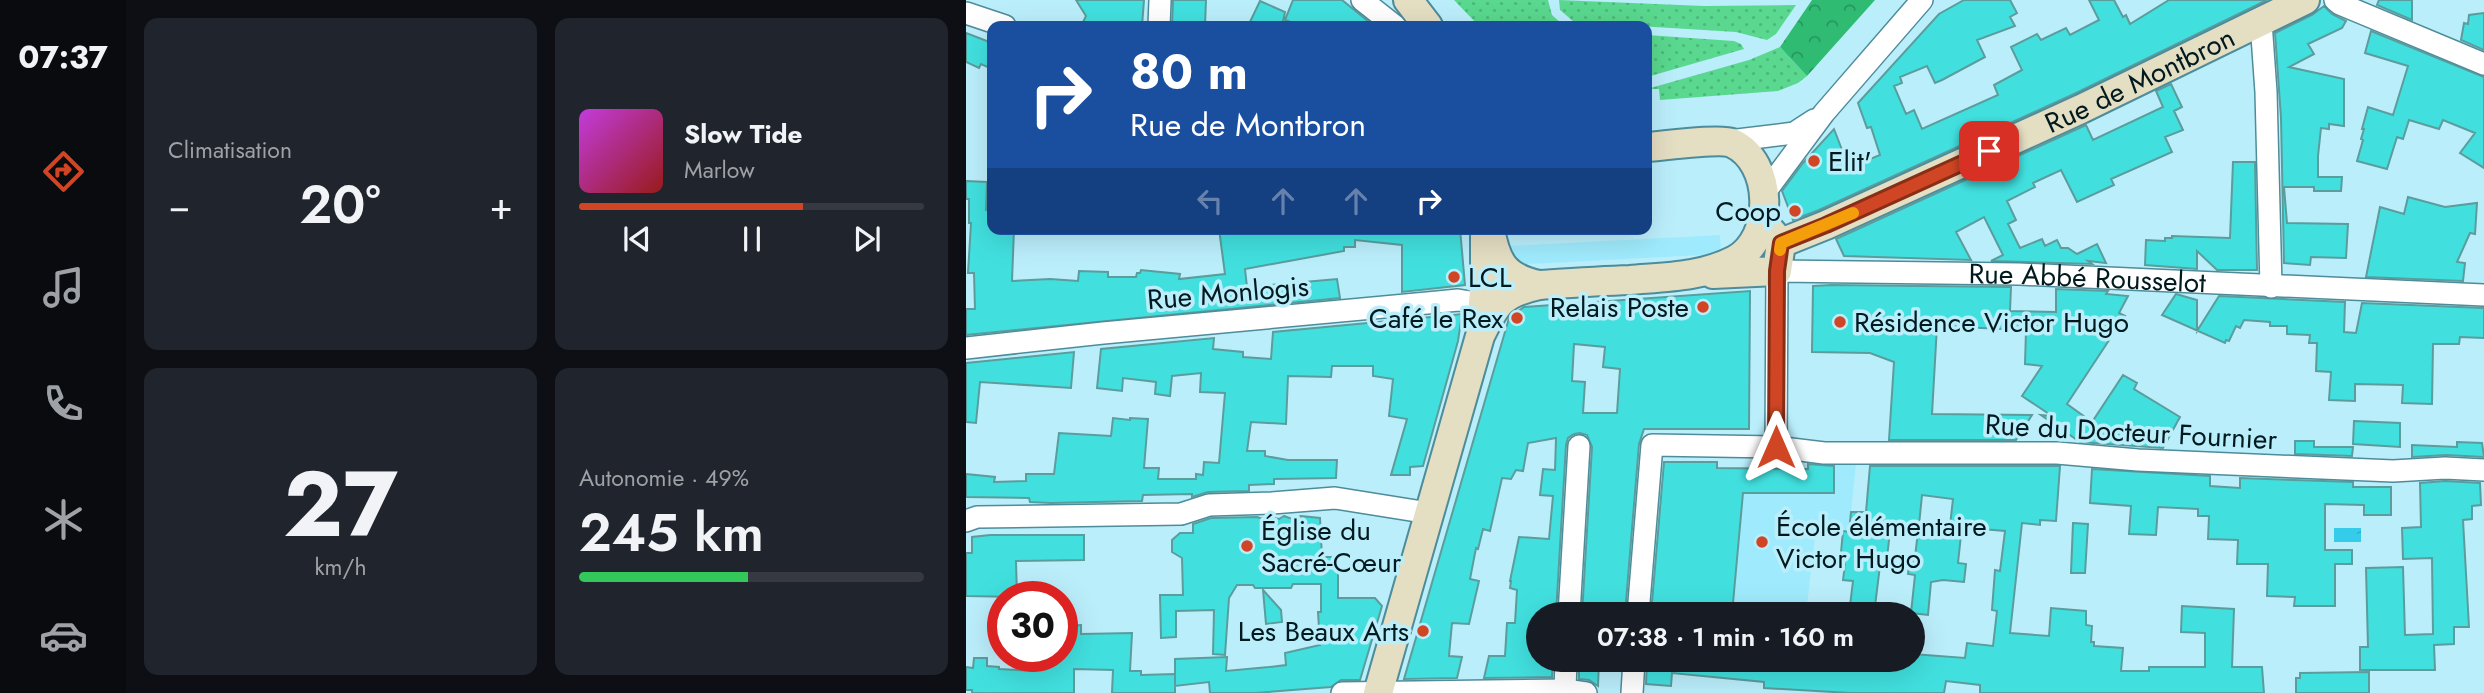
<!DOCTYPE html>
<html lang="fr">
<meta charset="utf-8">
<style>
:root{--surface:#171b24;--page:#20242c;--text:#f1f3f6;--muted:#9ea1a6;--line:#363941;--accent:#d04624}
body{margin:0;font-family:Jost,sans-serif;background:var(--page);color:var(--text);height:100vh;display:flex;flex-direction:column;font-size:26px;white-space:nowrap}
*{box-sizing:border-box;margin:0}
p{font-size:23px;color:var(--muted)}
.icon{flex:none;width:38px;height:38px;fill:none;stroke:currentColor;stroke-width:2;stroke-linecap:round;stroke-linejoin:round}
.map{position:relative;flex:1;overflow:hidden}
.drawer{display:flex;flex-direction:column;gap:18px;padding:18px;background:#0d0f14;width:840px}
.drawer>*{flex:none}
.banner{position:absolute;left:21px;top:21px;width:665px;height:214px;border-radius:14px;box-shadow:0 7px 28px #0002;background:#1a4fa0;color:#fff;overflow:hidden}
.speed{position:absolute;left:21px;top:581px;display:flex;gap:14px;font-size:35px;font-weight:700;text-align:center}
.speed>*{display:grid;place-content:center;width:91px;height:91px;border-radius:50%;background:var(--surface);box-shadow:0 7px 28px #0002;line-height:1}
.speed .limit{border:10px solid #d22;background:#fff;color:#111}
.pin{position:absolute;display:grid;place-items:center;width:60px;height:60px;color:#fff;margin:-30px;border-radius:14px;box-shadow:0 4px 10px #0006}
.me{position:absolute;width:77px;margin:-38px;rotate:0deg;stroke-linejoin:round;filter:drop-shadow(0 0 5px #0008)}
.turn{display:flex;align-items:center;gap:24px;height:147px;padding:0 28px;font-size:32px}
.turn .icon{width:91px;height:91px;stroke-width:2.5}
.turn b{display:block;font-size:49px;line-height:60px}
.lanes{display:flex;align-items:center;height:66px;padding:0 28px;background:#0003;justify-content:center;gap:35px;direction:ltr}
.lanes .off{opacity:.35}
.big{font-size:52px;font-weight:600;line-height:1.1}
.drawer .widget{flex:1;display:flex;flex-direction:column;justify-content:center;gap:10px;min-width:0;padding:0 24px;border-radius:14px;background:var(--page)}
.drawer .dial{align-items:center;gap:0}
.dial b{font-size:91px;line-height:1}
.song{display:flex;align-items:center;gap:21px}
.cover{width:84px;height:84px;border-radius:10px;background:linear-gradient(135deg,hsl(290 70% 55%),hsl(0 70% 35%))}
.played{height:7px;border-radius:4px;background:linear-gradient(90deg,var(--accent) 65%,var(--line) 65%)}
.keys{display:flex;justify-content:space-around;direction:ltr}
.heat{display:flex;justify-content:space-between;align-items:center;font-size:38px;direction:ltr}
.charge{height:10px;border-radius:5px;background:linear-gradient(90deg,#34c759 49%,var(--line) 0)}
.drawer .tiles{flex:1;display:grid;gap:18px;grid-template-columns:repeat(2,1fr)}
.trip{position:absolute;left:560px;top:602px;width:399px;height:70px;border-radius:35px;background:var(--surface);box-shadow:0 7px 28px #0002;font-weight:600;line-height:70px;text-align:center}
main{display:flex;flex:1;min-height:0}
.dock{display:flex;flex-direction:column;width:126px;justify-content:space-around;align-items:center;background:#090b0e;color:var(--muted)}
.dock .icon{width:49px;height:49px}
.dock .active{color:var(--accent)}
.dock b{font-size:32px;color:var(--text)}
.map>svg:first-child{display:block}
.built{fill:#9febfd}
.grass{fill:url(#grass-dots)}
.forest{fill:url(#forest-crowns)}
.water{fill:url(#water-ripples)}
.building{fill:#41e0df;stroke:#5a9d9c;stroke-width:2;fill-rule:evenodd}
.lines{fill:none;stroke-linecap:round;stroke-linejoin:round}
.minor-casing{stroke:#4d8c9b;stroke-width:24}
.secondary-casing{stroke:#4d8c9b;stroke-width:32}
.minor{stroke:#fff;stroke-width:21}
.secondary{stroke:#e4dec3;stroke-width:28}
.route-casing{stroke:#872e17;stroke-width:18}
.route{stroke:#d04624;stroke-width:12}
.slow{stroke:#f59e0b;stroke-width:12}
.poi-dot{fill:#d04624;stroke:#bbeefb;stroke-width:2.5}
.labels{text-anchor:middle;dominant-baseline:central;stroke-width:7;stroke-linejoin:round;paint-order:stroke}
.street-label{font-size:28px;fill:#011a1f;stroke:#bbeefb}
.poi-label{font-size:28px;fill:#011a1f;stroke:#bbeefb;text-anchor:start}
</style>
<main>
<nav class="dock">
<b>07:37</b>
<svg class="icon active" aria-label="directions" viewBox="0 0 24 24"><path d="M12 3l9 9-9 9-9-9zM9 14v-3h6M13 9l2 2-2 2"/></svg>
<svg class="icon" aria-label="music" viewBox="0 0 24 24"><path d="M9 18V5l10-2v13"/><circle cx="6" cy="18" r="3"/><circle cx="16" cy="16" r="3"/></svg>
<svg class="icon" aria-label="phone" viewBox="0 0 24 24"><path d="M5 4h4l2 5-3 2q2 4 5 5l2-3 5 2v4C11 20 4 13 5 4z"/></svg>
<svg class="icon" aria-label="climate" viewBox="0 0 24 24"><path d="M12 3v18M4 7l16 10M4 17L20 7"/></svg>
<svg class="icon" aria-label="car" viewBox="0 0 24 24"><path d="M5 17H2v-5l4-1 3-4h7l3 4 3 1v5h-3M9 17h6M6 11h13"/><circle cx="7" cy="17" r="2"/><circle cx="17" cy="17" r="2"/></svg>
</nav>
<section class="drawer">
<div class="tiles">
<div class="widget"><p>Climatisation</p>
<div class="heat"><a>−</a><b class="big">20°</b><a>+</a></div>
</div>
<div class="widget">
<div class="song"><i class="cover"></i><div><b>Slow Tide</b><p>Marlow</p></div></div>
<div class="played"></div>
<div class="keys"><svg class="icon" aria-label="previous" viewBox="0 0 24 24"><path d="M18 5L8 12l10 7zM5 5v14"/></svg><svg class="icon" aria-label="pause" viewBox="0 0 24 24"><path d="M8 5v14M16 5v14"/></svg><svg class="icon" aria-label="next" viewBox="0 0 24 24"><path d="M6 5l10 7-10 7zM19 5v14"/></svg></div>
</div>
<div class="widget dial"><b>27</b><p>km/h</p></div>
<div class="widget"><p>Autonomie · 49%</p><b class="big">245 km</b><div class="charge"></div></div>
</div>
</section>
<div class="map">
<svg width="1518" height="693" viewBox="0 0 1518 693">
<defs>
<pattern id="grass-dots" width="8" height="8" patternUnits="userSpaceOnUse" patternTransform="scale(1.75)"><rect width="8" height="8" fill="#5ad88f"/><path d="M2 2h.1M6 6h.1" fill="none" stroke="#4cb97b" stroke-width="1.8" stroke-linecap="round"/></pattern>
<pattern id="forest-crowns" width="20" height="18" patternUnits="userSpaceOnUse" patternTransform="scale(1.75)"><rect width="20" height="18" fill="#2fbb72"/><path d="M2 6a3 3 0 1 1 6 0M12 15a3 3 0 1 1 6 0" fill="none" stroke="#26975d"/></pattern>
<pattern id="water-ripples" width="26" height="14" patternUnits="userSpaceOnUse" patternTransform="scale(1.75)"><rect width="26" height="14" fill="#35cceb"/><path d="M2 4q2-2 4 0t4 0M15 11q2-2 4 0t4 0" fill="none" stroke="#2dafc9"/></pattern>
</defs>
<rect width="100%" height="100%" fill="#bbeefb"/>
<path class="built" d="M 754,235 L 755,254 L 545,265 L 544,246 Z
M 842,463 L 890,464 L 883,532 L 850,529 L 840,614 L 683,614 L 684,605 L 737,611 L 751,469 L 842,469 Z"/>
<path class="grass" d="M 488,0 L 582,0 L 586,15 L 598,26 L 513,26 Z
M 593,0 L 738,6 L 830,5 L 810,34 L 801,40 L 770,32 L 608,22 L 594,10 Z
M 681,35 L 768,41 L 775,44 L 778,49 L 681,77 Z
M 814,47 L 841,76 L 832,83 L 812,91 L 694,100 L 693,89 L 681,89 L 783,60 Z"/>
<path class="forest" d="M 846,0 L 909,0 L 841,76 L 814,47 Z"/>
<path class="water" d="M 1368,528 L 1395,528 L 1395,542 L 1368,542 Z"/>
<path class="building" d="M 110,0 L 178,0 L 176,26 L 115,26 L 120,16 Z
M 207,0 L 240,0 L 239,26 L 206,26 Z
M 327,0 L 376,0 L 408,26 L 335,26 L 319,20 Z
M 998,0 L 1044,0 L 1051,13 L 1044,17 L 1049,26 L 1011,40 L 1019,57 L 976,80 L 969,83 L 961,66 L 934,77 L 936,83 L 928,86 L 940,114 L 948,110 L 956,129 L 1032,95 L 1028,85 L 1056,70 L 1045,47 L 1071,34 L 1075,40 L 1100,28 L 1104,35 L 1133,20 L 1123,0 L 1148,0 L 1157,17 L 1160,15 L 1164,24 L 1203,0 L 1301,0 L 1108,94 L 853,210 L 827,220 L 816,191 L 837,163 L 868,129 L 883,168 L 914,155 L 905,127 L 901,128 L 892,103 L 973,14 Z
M 1413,0 L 1446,0 L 1446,20 L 1411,5 Z
M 294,1 L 319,12 L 316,26 L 282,26 Z
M 1358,6 L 1366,14 L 1380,21 L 1376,28 L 1342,44 L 1348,54 L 1323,67 L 1378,79 L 1378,126 L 1363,124 L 1363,129 L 1355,128 L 1352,156 L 1352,177 L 1376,177 L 1375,191 L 1348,191 L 1348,187 L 1318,187 L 1321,223 L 1382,224 L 1380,258 L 1345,257 L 1344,265 L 1318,263 L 1315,118 L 1309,33 L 1346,15 Z
M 1518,13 L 1518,50 L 1495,40 L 1498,23 L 1502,24 L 1503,15 Z
M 1405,31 L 1518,77 L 1518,168 L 1494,153 L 1509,133 L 1477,120 L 1473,129 L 1443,120 L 1437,139 L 1431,137 L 1421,169 L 1391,161 L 1397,140 L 1395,139 L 1398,129 L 1396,129 L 1402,107 L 1427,115 L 1442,66 L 1399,53 Z
M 0,33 L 26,43 L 26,69 L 15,64 L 13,68 L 0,62 Z
M 1205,84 L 1216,107 L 1208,111 L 1217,130 L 1199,137 L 1206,152 L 1145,179 L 1148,185 L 1111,202 L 1095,170 L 1067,183 L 1069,187 L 1041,201 L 1050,220 L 1042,224 L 1054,248 L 1076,239 L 1079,246 L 1091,240 L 1095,248 L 1102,248 L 1111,254 L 1131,244 L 1140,263 L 1122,261 L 1126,264 L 1025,261 L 1037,255 L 1018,217 L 990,232 L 1005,260 L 878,256 L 870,239 L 1120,125 L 1127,140 L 1197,107 L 1190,91 Z
M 1267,162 L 1289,162 L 1291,270 L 1251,270 L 1231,251 L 1231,269 L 1179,265 L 1180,240 L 1199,241 L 1199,238 L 1206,238 L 1206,236 L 1264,238 Z
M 0,181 L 21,182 L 20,210 L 26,210 L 26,229 L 48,229 L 46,281 L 84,279 L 112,281 L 113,271 L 142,272 L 142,277 L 170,277 L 171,273 L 174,273 L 175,270 L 214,274 L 213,279 L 259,274 L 253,229 L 494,229 L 499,285 L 436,292 L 436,245 L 389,240 L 389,247 L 378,247 L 378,251 L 279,269 L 281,287 L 371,279 L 374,298 L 0,335 L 0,309 L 9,309 L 8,273 L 2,273 L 5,223 L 3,223 L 3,199 L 0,199 Z
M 1442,197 L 1479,207 L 1511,203 L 1509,234 L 1504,233 L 1491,262 L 1499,263 L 1497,281 L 1400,277 L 1414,207 L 1438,214 Z
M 866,285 L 1045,287 L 1044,311 L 1090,312 L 1090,289 L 1142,291 L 1140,294 L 1162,296 L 1153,313 L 1159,316 L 1101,404 L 1126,422 L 1157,375 L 1171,383 L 1168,389 L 1214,417 L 1197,448 L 1114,442 L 1075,415 L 1086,416 L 1056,396 L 1076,366 L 1059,364 L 1060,330 L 971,326 L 966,414 L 1066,415 L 1050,440 L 923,440 L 928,362 L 904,353 L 846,352 L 847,286 Z
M 784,291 L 783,429 L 678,429 L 673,444 L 659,614 L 616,614 L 626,447 L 621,435 L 614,433 L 608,434 L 602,438 L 600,445 L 590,614 L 572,614 L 570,654 L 572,655 L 572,660 L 587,660 L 586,677 L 518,678 L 523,656 L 539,656 L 541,623 L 549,623 L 551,590 L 544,588 L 545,581 L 544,581 L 553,537 L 583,539 L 587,496 L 574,495 L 577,469 L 589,470 L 590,438 L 562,443 L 557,471 L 550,470 L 545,479 L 536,478 L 524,531 L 517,529 L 512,549 L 510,548 L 504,579 L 513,581 L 503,624 L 486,623 L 483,656 L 496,657 L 491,678 L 438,679 L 543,318 L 558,307 ZM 608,344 L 639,347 L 637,367 L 654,369 L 651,413 L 617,413 L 619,382 L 606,381 Z
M 1210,294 L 1231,300 L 1231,331 L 1253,296 L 1379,302 L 1378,332 L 1390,333 L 1396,303 L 1518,308 L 1518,338 L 1494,337 L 1493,344 L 1467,344 L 1466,404 L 1436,403 L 1437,385 L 1389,384 L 1389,401 L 1363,400 L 1365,372 L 1350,371 L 1351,343 L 1343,343 L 1344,335 L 1321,334 L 1321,326 L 1304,326 L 1304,322 L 1278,320 L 1274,328 L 1270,326 L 1263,341 L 1260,340 L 1259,343 L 1196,315 Z
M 496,314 L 492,341 L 457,466 L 444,467 L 444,475 L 425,475 L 441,419 L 423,416 L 427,379 L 407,376 L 407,366 L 366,366 L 365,377 L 322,376 L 320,424 L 285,422 L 281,451 L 299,451 L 299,456 L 322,460 L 371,460 L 370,478 L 308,479 L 308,484 L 283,485 L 283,491 L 242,492 L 226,497 L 226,494 L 177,495 L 176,501 L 85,503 L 64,502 L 63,498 L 0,497 L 0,474 L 29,477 L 28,482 L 60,481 L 60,474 L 88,474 L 93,433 L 145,436 L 147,418 L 164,420 L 164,418 L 182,419 L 178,468 L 193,468 L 192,479 L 230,479 L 230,474 L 237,475 L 238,462 L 253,463 L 259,393 L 234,392 L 235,373 L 206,376 L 204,396 L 189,394 L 190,382 L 157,378 L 156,391 L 131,388 L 135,349 L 248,338 L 247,349 L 277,352 L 277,357 L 305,359 L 307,332 Z
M 108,352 L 105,388 L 14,382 L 10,423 L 0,422 L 0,363 Z
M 1388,421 L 1434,423 L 1434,447 L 1387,444 Z
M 1329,441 L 1348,441 L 1348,447 L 1387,447 L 1386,456 L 1329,454 Z
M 1491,442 L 1516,443 L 1518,457 L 1480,455 L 1446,457 L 1446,445 L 1491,447 Z
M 698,462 L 751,462 L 751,468 L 842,469 L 842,464 L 868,466 L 868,493 L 777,493 L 766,614 L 739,614 L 740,611 L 712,608 L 711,614 L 685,614 Z
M 904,466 L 1094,466 L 1090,521 L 1074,520 L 1074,525 L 1056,523 L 1044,633 L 1083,636 L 1085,608 L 1120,611 L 1120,625 L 1126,626 L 1125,642 L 1128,642 L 1128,646 L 1157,648 L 1155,671 L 1183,671 L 1183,667 L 1239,667 L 1239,633 L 1215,632 L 1216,606 L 1268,609 L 1266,667 L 1296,667 L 1298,693 L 1014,693 L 1014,685 L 980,681 L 978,693 L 884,693 L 798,688 L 798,682 L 706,673 L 705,686 L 680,684 L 681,660 L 947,660 L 947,654 L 999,658 L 1001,643 L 1027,646 L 1031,611 L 1026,610 L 1029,570 L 1034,571 L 1039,531 L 1004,528 L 1003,536 L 995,535 L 992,563 L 1000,564 L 998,582 L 977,580 L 965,582 L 962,615 L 945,613 L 949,575 L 942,574 L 944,557 L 949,557 L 952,531 L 983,534 L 987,499 L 956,495 L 953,525 L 925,522 L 920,567 L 914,566 L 909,606 L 884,606 L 887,581 L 877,580 L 879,564 L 874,563 L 877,531 L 883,532 L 885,512 L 900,512 Z
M 1126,469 L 1244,476 L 1244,486 L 1274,488 L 1274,478 L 1387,482 L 1387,487 L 1425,487 L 1425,515 L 1398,515 L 1398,505 L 1359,504 L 1359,550 L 1386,550 L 1386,564 L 1369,564 L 1369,606 L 1328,606 L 1329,597 L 1301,596 L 1302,564 L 1271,564 L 1272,540 L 1242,539 L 1243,516 L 1232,516 L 1232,509 L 1192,507 L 1190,535 L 1163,534 L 1165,506 L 1124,503 Z
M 1479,481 L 1514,483 L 1515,505 L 1506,506 L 1506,519 L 1497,520 L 1503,627 L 1488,627 L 1488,644 L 1468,645 L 1469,670 L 1394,670 L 1394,647 L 1402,647 L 1400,568 L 1437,567 L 1439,635 L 1467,634 L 1466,558 L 1437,559 L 1436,528 L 1455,527 L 1454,483 Z
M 318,516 L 326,519 L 335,516 L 354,518 L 356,557 L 372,557 L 372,598 L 409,598 L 416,606 L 394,680 L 375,680 L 365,687 L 289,693 L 244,693 L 243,682 L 209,686 L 209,659 L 261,657 L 260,671 L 303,667 L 320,665 L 319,653 L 354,645 L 352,612 L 355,612 L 355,584 L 327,584 L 325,588 L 289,588 L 287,585 L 271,585 L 263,598 L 259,655 L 247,654 L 248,610 L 210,611 L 210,637 L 195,638 L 194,595 L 217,595 L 216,558 L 206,552 L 206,540 L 214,533 L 227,533 L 227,524 L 245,518 L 291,517 L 297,519 L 304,517 L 313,519 Z
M 1107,523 L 1122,524 L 1119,573 L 1105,573 Z
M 24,535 L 118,535 L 118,560 L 50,561 L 51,597 L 0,596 L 0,553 L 6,553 L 6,537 Z
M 297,590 L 315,610 L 316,622 L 300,624 Z
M 115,625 L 115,634 L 166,633 L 164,671 L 175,671 L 175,675 L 209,674 L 209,693 L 146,693 L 147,670 L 108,669 L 108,693 L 6,693 L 6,690 L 0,690 L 0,667 L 7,668 L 8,658 L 21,658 L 21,666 L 33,667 L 33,669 L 68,671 L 69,656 L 96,656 L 96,626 Z
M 613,660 L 633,660 L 632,686 L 623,680 L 613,679 Z
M 1403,672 L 1403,693 L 1330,693 L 1330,678 L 1334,678 L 1334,673 Z"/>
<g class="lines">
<g class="minor-casing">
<g id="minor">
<path d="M 396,0 L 429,26"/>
<path d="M 1369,0 L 1374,4 L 1518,64"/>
<path d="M 0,13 L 39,26"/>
<path d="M 1295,22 L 1300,92 L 1305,287"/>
<path d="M 193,26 L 194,0"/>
<path d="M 763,141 L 828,133 L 848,120"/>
<path d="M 797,195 L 858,113 L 956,0"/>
<path d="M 0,348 L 137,333 L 472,302 L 492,300 L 529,306"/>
<path d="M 810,447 L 858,453 L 1091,453 L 1172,460 L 1427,471 L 1479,468 L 1518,470"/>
<path d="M 0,521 L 11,517 L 215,514 L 243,505 L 306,503 L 369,498 L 463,513"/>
<path d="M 603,614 L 613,446"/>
<path id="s1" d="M 672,614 L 686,445 L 810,447 L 811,271 L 1053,274 L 1518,295"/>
<path d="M 599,690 L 600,660"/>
<path d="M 376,693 L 599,690 L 620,693"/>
<path d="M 666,693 L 668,660"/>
</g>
</g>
<g class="secondary-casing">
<g id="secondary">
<path d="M 442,0 L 462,26"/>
<path d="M 524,229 C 530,263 539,278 573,285 C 604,283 634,281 664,280 C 700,277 736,277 769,260 C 809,238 808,162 766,143 C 754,138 697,146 681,147"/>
<path id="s2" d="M 815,243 L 860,225 L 1115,109 L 1339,0"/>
<path d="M 747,274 L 811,271 L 815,243 L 803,229"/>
<path d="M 515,328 L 519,279 L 519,236"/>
<path d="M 412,693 L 514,336 C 530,303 536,293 573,285"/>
</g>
</g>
<use href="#minor" class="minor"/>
<use href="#secondary" class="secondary"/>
</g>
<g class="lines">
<g class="route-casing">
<path id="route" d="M 810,447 L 811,271 L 815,243 L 860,225 L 1023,151"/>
</g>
<use href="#route" class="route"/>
<path class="slow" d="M 814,250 L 815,243 L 887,213"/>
</g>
<g class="poi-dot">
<circle cx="848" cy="161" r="7"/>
<circle cx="829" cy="211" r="7"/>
<circle cx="488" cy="277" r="7"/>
<circle cx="737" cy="307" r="7"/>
<circle cx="551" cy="318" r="7"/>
<circle cx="874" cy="322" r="7"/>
<circle cx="796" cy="542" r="7"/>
<circle cx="281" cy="546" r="7"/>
<circle cx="457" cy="631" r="7"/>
</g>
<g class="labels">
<g class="street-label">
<text stroke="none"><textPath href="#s2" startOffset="394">Rue de Montbron</textPath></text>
<text stroke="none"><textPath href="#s1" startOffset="780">Rue Abbé Rousselot</textPath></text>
<text transform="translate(262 293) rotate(-5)">Rue Monlogis</text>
<text transform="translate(1165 432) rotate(3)">Rue du Docteur Fournier</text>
</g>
<g class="poi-label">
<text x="862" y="161">Elit'</text>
<text x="815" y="211" text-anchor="end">Coop</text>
<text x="502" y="277">LCL</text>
<text x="723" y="307" text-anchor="end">Relais Poste</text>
<text x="537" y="318" text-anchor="end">Café le Rex</text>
<text x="888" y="322">Résidence Victor Hugo</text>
<text x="810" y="526">École élémentaire<tspan x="810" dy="32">Victor Hugo</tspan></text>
<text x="295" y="530">Église du<tspan x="295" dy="32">Sacré-Cœur</tspan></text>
<text x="443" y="631" text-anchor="end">Les Beaux Arts</text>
</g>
</g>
</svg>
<div class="speed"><div class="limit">30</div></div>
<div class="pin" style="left:1023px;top:151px;background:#d93025"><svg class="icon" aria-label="arrive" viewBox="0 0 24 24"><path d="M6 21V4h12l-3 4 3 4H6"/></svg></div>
<svg class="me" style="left:810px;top:447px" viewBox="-20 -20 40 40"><path d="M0-17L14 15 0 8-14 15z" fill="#d04624" stroke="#fff" stroke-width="4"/></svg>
<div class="trip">07:38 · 1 min · 160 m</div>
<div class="banner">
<div class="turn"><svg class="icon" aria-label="right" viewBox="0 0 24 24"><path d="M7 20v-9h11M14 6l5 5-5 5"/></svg><div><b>80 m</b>Rue de Montbron</div></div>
<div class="lanes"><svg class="icon off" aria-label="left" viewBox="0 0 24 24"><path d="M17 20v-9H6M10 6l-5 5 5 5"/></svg><svg class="icon off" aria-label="ahead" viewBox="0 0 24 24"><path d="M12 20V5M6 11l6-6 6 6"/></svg><svg class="icon off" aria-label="ahead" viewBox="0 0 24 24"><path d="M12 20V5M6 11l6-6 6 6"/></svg><svg class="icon" aria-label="right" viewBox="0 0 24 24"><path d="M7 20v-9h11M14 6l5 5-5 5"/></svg></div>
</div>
</div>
</main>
